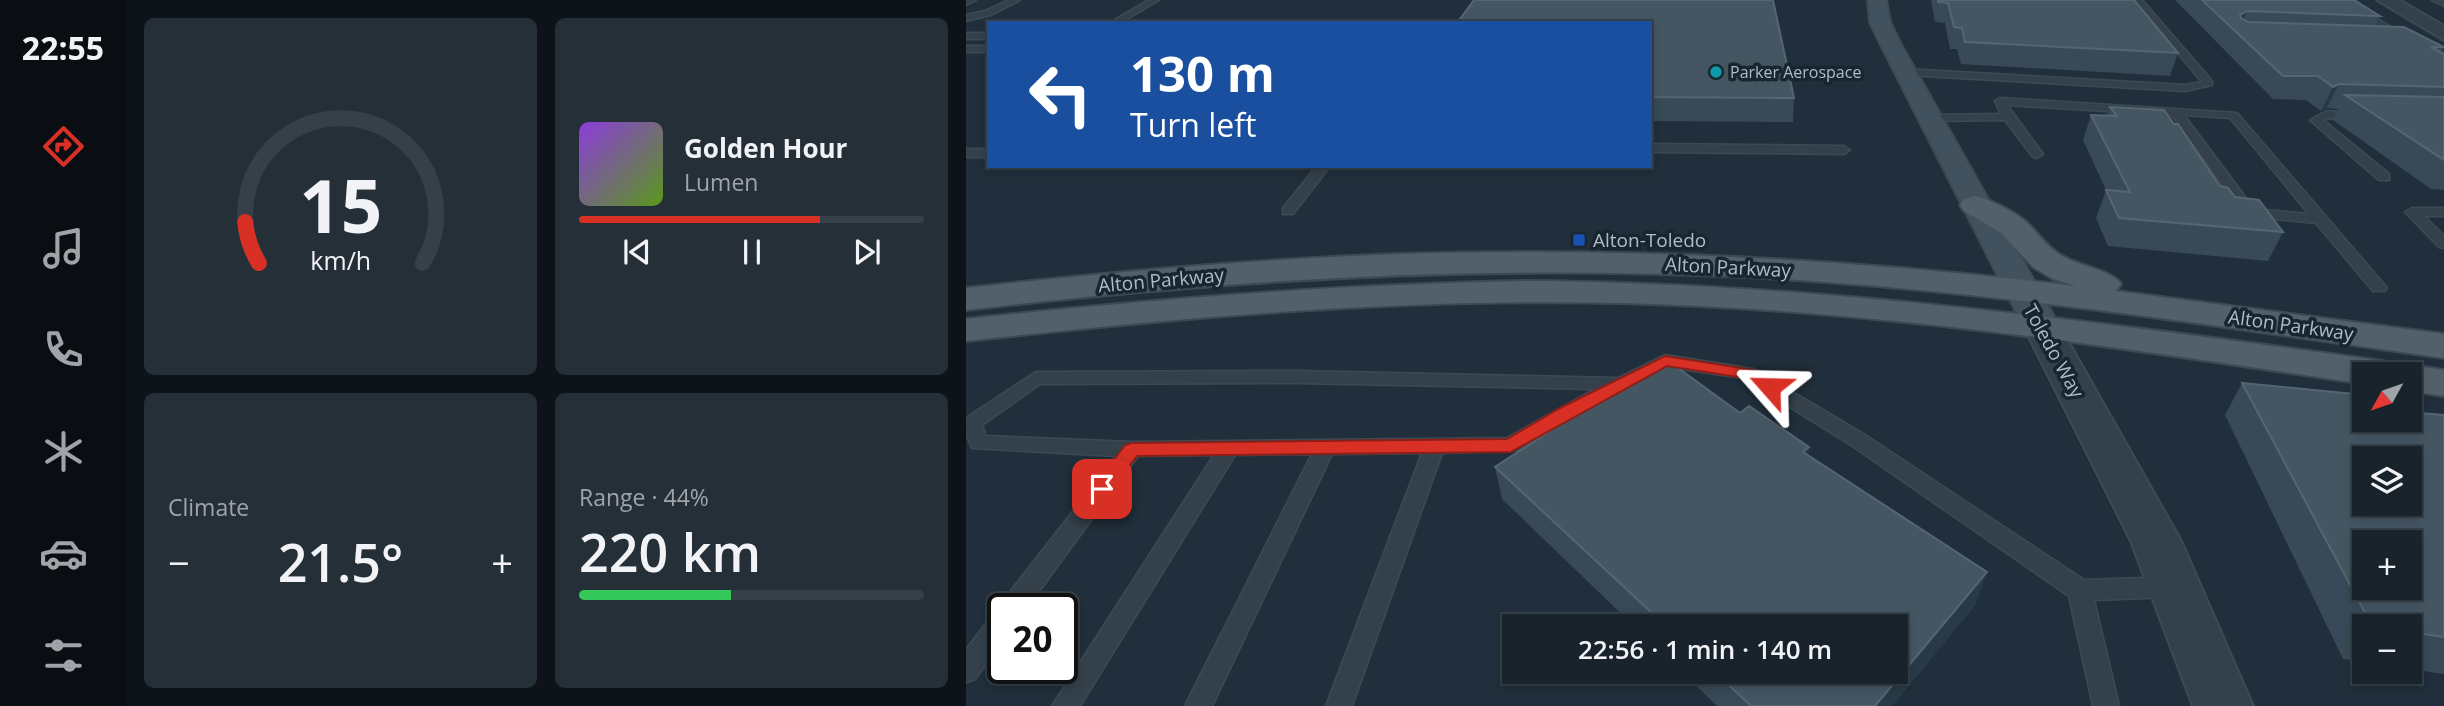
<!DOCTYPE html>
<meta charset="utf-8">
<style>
:root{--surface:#18232c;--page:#252f38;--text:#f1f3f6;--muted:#9fa4a9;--line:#364048;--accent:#d93025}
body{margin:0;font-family:"Open Sans",sans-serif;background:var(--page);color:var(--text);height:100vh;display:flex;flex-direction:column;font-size:26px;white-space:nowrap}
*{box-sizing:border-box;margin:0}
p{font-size:23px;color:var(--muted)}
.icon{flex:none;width:38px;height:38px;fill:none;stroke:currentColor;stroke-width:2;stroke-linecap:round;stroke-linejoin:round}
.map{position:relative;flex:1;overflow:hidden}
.side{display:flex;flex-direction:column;gap:18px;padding:18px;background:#0d1318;width:840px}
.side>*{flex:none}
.banner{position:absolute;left:21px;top:21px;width:665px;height:147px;border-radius:0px;box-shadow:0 4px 10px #0003,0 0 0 2px var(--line);background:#1a4fa0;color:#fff;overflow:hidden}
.needle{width:46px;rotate:230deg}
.tools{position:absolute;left:1386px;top:362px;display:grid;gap:14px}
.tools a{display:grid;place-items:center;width:70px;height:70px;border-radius:0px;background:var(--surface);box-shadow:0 4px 10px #0003,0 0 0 2px var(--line);font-size:35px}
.speed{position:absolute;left:21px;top:593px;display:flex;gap:14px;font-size:35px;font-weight:700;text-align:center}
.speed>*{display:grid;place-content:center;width:91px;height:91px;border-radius:50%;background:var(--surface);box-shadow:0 4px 10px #0003,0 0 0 2px var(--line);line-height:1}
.speed .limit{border:4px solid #111;border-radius:10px;background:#fff;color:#111}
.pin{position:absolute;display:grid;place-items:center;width:60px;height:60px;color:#fff;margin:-30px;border-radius:14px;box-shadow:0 4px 10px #0006}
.me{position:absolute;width:77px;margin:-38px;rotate:295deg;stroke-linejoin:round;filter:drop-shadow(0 0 5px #0008)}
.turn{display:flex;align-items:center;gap:24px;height:147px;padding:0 28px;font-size:32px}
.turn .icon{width:91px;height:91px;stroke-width:2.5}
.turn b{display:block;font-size:49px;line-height:60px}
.big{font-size:52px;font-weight:600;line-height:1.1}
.side .tile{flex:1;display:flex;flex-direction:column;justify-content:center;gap:10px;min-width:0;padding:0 24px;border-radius:10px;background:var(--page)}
.side .dial{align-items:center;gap:0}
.dial svg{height:182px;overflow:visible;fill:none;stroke:var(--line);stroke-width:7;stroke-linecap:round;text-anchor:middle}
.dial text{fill:var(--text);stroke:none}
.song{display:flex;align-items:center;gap:21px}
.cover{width:84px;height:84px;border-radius:10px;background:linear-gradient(135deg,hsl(270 70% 55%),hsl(90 70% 35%))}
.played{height:7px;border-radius:4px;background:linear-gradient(90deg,var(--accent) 70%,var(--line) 70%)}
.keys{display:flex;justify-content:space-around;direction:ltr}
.heat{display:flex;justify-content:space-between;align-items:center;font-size:38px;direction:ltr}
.charge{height:10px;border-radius:5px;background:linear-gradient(90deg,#34c759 44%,var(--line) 0)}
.side .tiles{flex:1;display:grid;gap:18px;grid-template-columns:repeat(2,1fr)}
.trip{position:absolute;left:536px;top:614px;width:406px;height:70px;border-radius:0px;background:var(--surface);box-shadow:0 4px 10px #0003,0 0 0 2px var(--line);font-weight:600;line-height:70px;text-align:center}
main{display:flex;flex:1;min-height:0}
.dock{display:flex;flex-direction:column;width:126px;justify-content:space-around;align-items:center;background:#0a0e12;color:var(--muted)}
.dock .icon{width:49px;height:49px}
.dock .selected{color:var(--accent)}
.dock b{font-size:32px;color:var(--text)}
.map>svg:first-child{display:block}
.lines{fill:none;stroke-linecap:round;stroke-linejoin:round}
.service-casing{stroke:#3d4a54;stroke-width:3}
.tertiary-casing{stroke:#3d4a54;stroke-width:4}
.secondary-casing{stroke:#3d4a54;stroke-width:4}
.primary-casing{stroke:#3d4a54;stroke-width:4}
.service{fill:#34414b;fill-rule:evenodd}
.tertiary{fill:#34414b;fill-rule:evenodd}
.secondary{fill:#41515e;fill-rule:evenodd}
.primary{fill:#51606b;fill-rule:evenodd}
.wall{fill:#384a57}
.shaded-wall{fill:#293a47}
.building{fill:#455663;stroke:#556673;stroke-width:2;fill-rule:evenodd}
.route{fill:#d93025;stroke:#8d1f18;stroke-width:2}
.culture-dot{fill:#0f9aa8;stroke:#192630;stroke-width:2.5}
.transit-dot{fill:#1a4fb4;stroke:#192630;stroke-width:2.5}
.labels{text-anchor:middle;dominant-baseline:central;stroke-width:7;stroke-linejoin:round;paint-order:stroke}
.far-poi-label{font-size:16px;fill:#aebcc7;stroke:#192630;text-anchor:start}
.poi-label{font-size:19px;fill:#aebcc7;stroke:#192630;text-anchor:start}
.street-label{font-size:19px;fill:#aebcc7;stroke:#192630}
</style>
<main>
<nav class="dock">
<b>22:55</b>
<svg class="icon selected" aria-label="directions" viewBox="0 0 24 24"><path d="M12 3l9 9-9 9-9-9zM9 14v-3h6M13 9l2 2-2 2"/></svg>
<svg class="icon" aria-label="music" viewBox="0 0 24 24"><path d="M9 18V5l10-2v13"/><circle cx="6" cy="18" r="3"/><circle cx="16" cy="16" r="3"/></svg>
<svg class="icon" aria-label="phone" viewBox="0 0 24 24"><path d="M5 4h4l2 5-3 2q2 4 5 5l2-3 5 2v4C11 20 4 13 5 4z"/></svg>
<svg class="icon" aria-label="climate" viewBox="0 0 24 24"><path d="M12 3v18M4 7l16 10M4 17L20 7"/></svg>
<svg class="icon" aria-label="car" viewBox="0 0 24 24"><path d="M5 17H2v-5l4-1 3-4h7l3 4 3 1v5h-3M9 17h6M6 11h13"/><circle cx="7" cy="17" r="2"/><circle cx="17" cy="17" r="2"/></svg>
<svg class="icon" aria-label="filters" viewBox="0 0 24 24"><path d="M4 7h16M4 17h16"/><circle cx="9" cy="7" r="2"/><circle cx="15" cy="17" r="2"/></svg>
</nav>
<section class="side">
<div class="tiles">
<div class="tile dial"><svg viewBox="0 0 100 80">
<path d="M14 69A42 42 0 1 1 86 69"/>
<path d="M14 69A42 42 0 0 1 8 51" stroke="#d93025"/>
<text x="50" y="56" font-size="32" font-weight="700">15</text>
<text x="50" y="72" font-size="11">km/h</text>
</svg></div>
<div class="tile">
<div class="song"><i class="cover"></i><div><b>Golden Hour</b><p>Lumen</p></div></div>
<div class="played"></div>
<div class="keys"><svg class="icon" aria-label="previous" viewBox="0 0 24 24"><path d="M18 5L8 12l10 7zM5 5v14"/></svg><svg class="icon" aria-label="pause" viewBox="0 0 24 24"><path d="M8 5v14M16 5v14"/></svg><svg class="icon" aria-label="next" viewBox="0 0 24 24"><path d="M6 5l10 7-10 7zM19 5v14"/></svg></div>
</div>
<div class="tile"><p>Climate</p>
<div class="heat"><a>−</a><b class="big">21.5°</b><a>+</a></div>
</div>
<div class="tile"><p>Range · 44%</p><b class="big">220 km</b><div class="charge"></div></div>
</div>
</section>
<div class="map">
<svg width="1478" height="706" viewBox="0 0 1478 706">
<rect width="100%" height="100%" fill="#202f3b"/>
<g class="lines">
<g class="service-casing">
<path id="service" d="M 0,0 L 10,0 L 0,5 Z
M 43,0 L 54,0 L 25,15 L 0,21 L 0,15 L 19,11 Z
M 183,0 L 193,0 L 154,23 L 143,23 Z
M 1168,0 L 1176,0 L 1246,81 L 1246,85 L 1219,91 L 939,75 L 934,72 L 939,69 L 1219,85 L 1236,82 Z
M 1466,0 L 1478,1 L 1478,6 Z
M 1391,7 L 1478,58 L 1478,65 L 1388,12 Z
M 0,33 L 23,33 L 23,39 L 0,39 Z
M 0,46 L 23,46 L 23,52 L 0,52 Z
M 1034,98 L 1271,113 L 1421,288 L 1419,291 L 1407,291 L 1350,223 L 1279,216 L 1206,115 L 1041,105 L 1077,154 L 1071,158 L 1067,157 L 1039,120 L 963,121 L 957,118 L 963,115 L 1035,114 L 1029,101 ZM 1218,115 L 1264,118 L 1343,214 L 1288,209 Z
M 1361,111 L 1395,113 L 1397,115 C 1385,123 1370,114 1357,120 L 1423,174 L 1423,180 L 1413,180 L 1344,120 Z
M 684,144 L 878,146 L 884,150 L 878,154 L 684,152 Z
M 0,149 L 23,149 L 23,157 L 0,157 Z
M 351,166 L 364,166 L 327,214 L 317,214 L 317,208 Z
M 1478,208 L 1478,216 L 1458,216 L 1478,236 L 1478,248 L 1473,247 L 1439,212 L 1446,208 Z
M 699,355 L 788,369 L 899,435 L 1118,580 L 1205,577 L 1213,580 L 1217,587 L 1213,594 L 1205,597 L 1128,600 L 1153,706 L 1127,706 L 1103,596 L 885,445 L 777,378 L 701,367 L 607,417 L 552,450 L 476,453 L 386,706 L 360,706 L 456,453 L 366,454 L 246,706 L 219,706 L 346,454 L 269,455 L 114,706 L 86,706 L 248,455 L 172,456 L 60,609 L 37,609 L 37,641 L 9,679 L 0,682 L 0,650 L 28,613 L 35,611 L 37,601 L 150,456 L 6,448 L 0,434 L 0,418 L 70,372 L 332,371 L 652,378 ZM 332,383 L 629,389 L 541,438 L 166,442 L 20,436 L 16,425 L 74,384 Z"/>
</g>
<g class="tertiary-casing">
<path id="tertiary" d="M 1411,0 L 1433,0 L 1478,26 L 1478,40 Z
M 1076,316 L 1089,319 L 1094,327 L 1215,541 L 1287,706 L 1227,706 L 1165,541 L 1058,327 L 1063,319 Z"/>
</g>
<g class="secondary-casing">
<path id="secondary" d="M 902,0 L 920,0 L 924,22 L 934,43 L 1094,327 L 1089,335 L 1076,338 L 1063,335 L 1058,327 L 914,43 L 904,22 Z"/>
</g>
<g class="primary-casing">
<path id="primary" d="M 1009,196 C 1025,200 1045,210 1058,220 C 1070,230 1079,245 1093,254 C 1110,266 1145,269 1155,284 L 1150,291 L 1478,334 L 1478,358 C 1239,324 1000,287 759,276 C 505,265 253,280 0,310 L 0,288 C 145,272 289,259 435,254 C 660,247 886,259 1110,286 L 1087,279 L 1067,267 L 1035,233 L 998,211 L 994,205 L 998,199 Z
M 562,281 C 849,283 1133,322 1417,361 L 1433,368 L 1444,365 L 1478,370 L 1478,396 L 1444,391 L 1444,374 L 1398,374 L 1398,384 C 1152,347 904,309 655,303 C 436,298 217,317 0,341 L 0,319 C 187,299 374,284 562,281 Z"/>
</g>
<use href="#service" class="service"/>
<use href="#tertiary" class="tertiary"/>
<use href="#secondary" class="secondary"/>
<use href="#primary" class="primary"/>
</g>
<path class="wall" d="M 965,0 L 1168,0 L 1212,53 L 1204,76 L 995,64 L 991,49 L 984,49 L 979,23 L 969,22 Z
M 1209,0 L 1388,0 L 1414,16 L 1409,26 L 1478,47 L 1476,53 L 1478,54 L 1478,190 L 1465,189 L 1367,120 L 1372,109 L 1361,108 L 1355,111 L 1340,100 L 1307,99 Z
M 684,23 L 828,98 L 827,122 L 684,121 Z
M 1144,107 L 1317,232 L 1302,261 L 1142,246 L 1130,218 L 1140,190 L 1117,140 L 1125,115 L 1141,115 Z
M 1276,383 L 1398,420 L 1478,415 L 1478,674 L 1444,669 L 1444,626 L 1398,626 L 1398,662 L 1377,659 L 1259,415 Z
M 774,413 L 843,447 L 842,456 L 1010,604 L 926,706 L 751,706 L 716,672 L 929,672 L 929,626 L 668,626 L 536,499 L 529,467 Z"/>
<path class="shaded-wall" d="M 1281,11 L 1273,31 L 1274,15 Z
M 1373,84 L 1361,108 L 1355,111 L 1367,87 Z
M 843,447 L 840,479 L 837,452 Z
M 1021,572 L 1010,604 L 926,706 L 909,706 Z"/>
<path class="building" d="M 508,0 L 807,0 L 828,98 L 684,97 L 684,23 L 491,23 Z
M 972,0 L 1168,0 L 1212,53 L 999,42 L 996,28 L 988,27 L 982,3 L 972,2 Z
M 1236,0 L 1388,0 L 1414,16 L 1281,11 L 1274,15 L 1275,18 L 1282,22 L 1438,27 L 1478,47 L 1465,47 L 1478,54 L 1478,87 L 1373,84 L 1367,87 L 1352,76 L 1317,76 Z
M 1379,95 L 1478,97 L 1478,160 Z
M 1144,107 L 1198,110 L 1208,124 L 1212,124 L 1254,186 L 1262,188 L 1269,197 L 1293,200 L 1317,232 L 1153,218 L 1140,190 L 1164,192 L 1125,115 L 1151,116 Z
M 697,357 L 774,413 L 783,406 L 843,447 L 837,452 L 1021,572 L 909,706 L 785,706 L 749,672 L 929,672 L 929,626 L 700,626 L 529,467 Z
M 1276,383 L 1398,395 L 1398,420 L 1444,420 L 1444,412 L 1478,415 L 1478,637 L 1444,632 L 1444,626 L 1406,626 ZM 1398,458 L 1444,458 L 1444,504 L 1398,504 ZM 1398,542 L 1444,542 L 1444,588 L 1398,588 Z"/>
<path class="route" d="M 699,356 L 788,370 L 813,387 L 804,392 L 778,378 L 701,366 L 545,452 L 171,456 L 142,494 L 136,497 L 129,494 L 126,489 L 159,445 L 166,443 L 541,439 L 594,408 Z"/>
<circle class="culture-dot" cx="750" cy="72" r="7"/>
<rect class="transit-dot" x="606" y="233" width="14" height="14" rx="3.5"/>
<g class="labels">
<g class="far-poi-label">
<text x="764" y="72">Parker Aerospace</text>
</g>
<g class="poi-label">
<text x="627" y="240">Alton-Toledo</text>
</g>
<g class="street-label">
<text transform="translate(762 267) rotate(3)">Alton Parkway</text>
<text transform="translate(195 280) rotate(-5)">Alton Parkway</text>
<text transform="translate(1325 325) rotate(8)">Alton Parkway</text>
<text transform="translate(1088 351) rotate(61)">Toledo Way</text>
</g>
</g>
</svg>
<div class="tools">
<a><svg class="needle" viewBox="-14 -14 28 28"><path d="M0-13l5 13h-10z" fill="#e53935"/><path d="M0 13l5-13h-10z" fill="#9fa4a9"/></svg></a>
<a><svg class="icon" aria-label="layers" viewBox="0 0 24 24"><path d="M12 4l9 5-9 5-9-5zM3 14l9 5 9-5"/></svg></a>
<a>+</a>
<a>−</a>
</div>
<div class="speed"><div class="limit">20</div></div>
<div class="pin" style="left:136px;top:489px;background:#d93025"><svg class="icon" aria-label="arrive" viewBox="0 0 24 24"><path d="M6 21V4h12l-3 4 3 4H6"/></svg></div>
<svg class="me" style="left:804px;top:387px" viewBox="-20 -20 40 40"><path d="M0-17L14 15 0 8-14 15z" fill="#d93025" stroke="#fff" stroke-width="4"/></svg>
<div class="trip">22:56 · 1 min · 140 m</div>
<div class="banner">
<div class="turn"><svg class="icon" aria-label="left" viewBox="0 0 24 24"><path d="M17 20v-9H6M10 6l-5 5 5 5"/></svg><div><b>130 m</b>Turn left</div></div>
</div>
</div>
</main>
